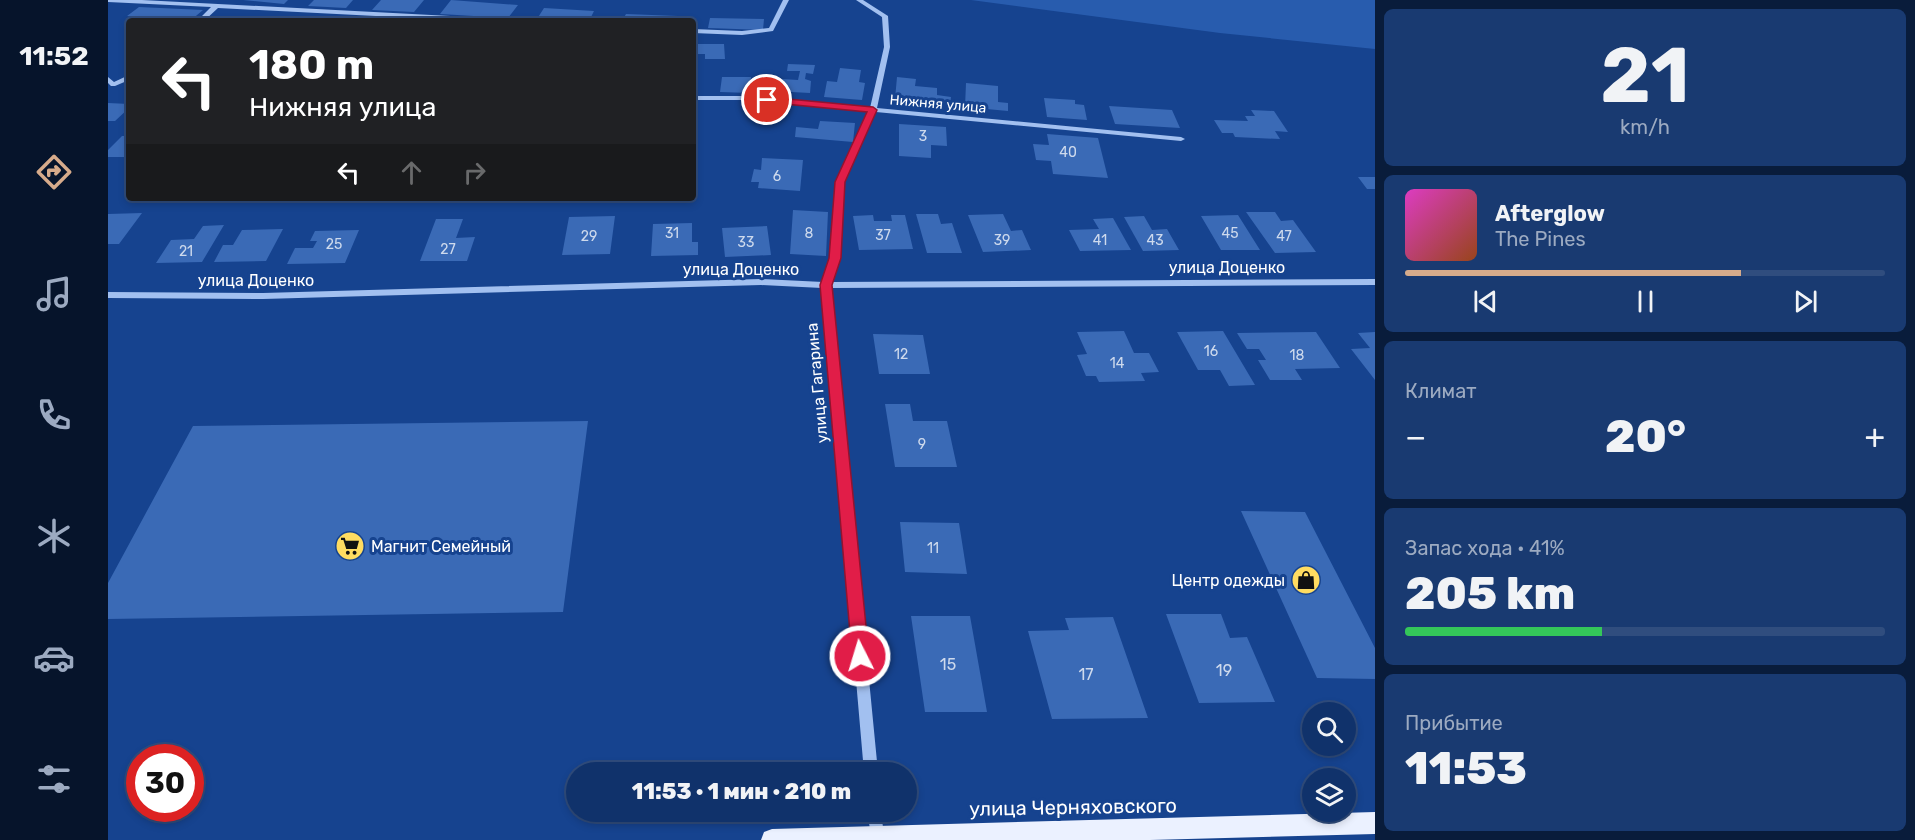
<!DOCTYPE html>
<html lang="ru">
<meta charset="utf-8">
<style>
:root{--surface:#10326b;--page:#193a71;--text:#f1f3f6;--muted:#9caac1;--line:#304d7e;--accent:#d6ab8b}
body{margin:0;font-family:Rubik,sans-serif;background:var(--page);color:var(--text);height:100vh;display:flex;flex-direction:column;font-size:22px;white-space:nowrap}
*{box-sizing:border-box;margin:0}
p{font-size:20px;color:var(--muted)}
.icon{flex:none;width:33px;height:33px;fill:none;stroke:currentColor;stroke-width:2;stroke-linecap:round;stroke-linejoin:round}
.map{position:relative;flex:1;overflow:hidden}
.panel{display:flex;flex-direction:column;gap:9px;padding:9px;background:#091c3b;width:540px}
.panel>*{flex:none}
.hud{position:absolute;left:18px;top:18px;width:570px;height:183px;border-radius:6px;box-shadow:0 3px 9px #0003,0 0 0 2px var(--line);background:#202124;color:#fff;overflow:hidden}
.controls{position:absolute;left:1194px;top:702px;display:grid;gap:12px}
.controls a{display:grid;place-items:center;width:54px;height:54px;border-radius:50%;background:var(--surface);box-shadow:0 3px 9px #0003,0 0 0 2px var(--line);font-size:30px}
.speed{position:absolute;left:18px;top:744px;display:flex;gap:12px;font-size:30px;font-weight:700;text-align:center}
.speed>*{display:grid;place-content:center;width:78px;height:78px;border-radius:50%;background:var(--surface);box-shadow:0 3px 9px #0003,0 0 0 2px var(--line);line-height:1}
.speed .limit{border:9px solid #d22;background:#fff;color:#111}
.pin{position:absolute;display:grid;place-items:center;width:51px;height:51px;color:#fff;margin:-26px;border:3px solid #fff;border-radius:50%;box-shadow:0 2px 6px #0007}
.me{position:absolute;width:66px;margin:-33px;rotate:355deg;stroke-linejoin:round;filter:drop-shadow(0 0 4px #0008)}
.turn{display:flex;align-items:center;gap:21px;height:126px;padding:0 24px;font-size:27px}
.turn .icon{width:78px;height:78px;stroke-width:2.5}
.turn b{display:block;font-size:42px;line-height:51px}
.lanes{display:flex;align-items:center;height:57px;padding:0 24px;background:#0003;justify-content:center;gap:30px;direction:ltr}
.lanes .off{opacity:.35}
.big{font-size:45px;font-weight:800;line-height:1.1}
.panel .tile{flex:1;display:flex;flex-direction:column;justify-content:center;gap:9px;min-width:0;padding:0 21px;border-radius:9px;background:var(--page)}
.panel .dial{align-items:center;gap:0}
.dial b{font-size:78px;line-height:1}
.song{display:flex;align-items:center;gap:18px}
.cover{width:72px;height:72px;border-radius:9px;background:linear-gradient(135deg,hsl(310 70% 55%),hsl(20 70% 35%))}
.played{height:6px;border-radius:3px;background:linear-gradient(90deg,var(--accent) 70%,var(--line) 70%)}
.keys{display:flex;justify-content:space-around;direction:ltr}
.heat{display:flex;justify-content:space-between;align-items:center;font-size:33px;direction:ltr}
.charge{height:9px;border-radius:4px;background:linear-gradient(90deg,#34c759 41%,var(--line) 0)}
.trip{position:absolute;left:458px;top:762px;width:351px;height:60px;border-radius:30px;background:var(--surface);box-shadow:0 3px 9px #0003,0 0 0 2px var(--line);font-weight:800;line-height:60px;text-align:center}
main{display:flex;flex:1;min-height:0}
.tabs{display:flex;flex-direction:column;width:108px;justify-content:space-around;align-items:center;background:#06142b;color:var(--muted)}
.tabs .icon{width:42px;height:42px}
.tabs .active{color:var(--accent)}
.tabs b{font-size:27px;color:var(--text)}
.map>svg:first-child{display:block}
.green{fill:#285cae}
.building{fill:#3a6ab6}
.lines{fill:none;stroke-linecap:round;stroke-linejoin:round}
.minor{fill:#a2c0f0;fill-rule:evenodd}
.major{fill:#ebf1ff;fill-rule:evenodd}
.route{fill:#e11d48;stroke:#92132f;stroke-width:1.5}
.labels{text-anchor:middle;dominant-baseline:central;stroke-width:6;stroke-linejoin:round;paint-order:stroke}
.far-street-label{font-size:14px;fill:#fff;stroke:#16438f}
.number-label{font-size:14px;fill:#cedaed}
.street-label{font-size:16px;fill:#fff;stroke:#16438f}
.poi-label{font-size:16px;fill:#fff;stroke:#16438f;text-anchor:start}
.near-number-label{font-size:16px;fill:#cedaed}
.near-street-label{font-size:20px;fill:#fff;stroke:#16438f}
</style>
<main>
<nav class="tabs">
<b>11:52</b>
<svg class="icon active" aria-label="directions" viewBox="0 0 24 24"><path d="M12 3l9 9-9 9-9-9zM9 14v-3h6M13 9l2 2-2 2"/></svg>
<svg class="icon" aria-label="music" viewBox="0 0 24 24"><path d="M9 18V5l10-2v13"/><circle cx="6" cy="18" r="3"/><circle cx="16" cy="16" r="3"/></svg>
<svg class="icon" aria-label="phone" viewBox="0 0 24 24"><path d="M5 4h4l2 5-3 2q2 4 5 5l2-3 5 2v4C11 20 4 13 5 4z"/></svg>
<svg class="icon" aria-label="climate" viewBox="0 0 24 24"><path d="M12 3v18M4 7l16 10M4 17L20 7"/></svg>
<svg class="icon" aria-label="car" viewBox="0 0 24 24"><path d="M5 17H2v-5l4-1 3-4h7l3 4 3 1v5h-3M9 17h6M6 11h13"/><circle cx="7" cy="17" r="2"/><circle cx="17" cy="17" r="2"/></svg>
<svg class="icon" aria-label="filters" viewBox="0 0 24 24"><path d="M4 7h16M4 17h16"/><circle cx="9" cy="7" r="2"/><circle cx="15" cy="17" r="2"/></svg>
</nav>
<div class="map">
<svg width="1267" height="840" viewBox="0 0 1267 840">
<rect width="100%" height="100%" fill="#16438f"/>
<path class="green" d="M 863,0 L 1267,0 L 1267,49 L 1112,33 Z"/>
<path class="building" d="M 135,0 L 180,0 L 176,4 Z
M 206,0 L 245,0 L 238,8 L 200,6 Z
M 273,0 L 316,0 L 306,12 L 264,10 Z
M 343,0 L 410,5 L 400,18 L 332,14 Z
M 31,7 L 95,10 L 82,21 L 19,16 Z
M 436,8 L 486,11 L 481,21 L 429,19 Z
M 518,14 L 570,16 L 568,21 L 514,21 Z
M 602,18 L 656,19 L 655,30 L 600,28 Z
M 585,44 L 616,44 L 617,59 L 597,59 L 597,54 L 585,54 Z
M 680,64 L 707,65 L 705,74 L 698,73 L 697,79 L 703,81 L 702,93 L 665,91 L 667,83 L 673,83 L 674,79 L 690,80 L 692,71 L 679,71 Z
M 732,68 L 753,70 L 751,82 L 757,83 L 754,100 L 716,97 L 719,81 L 729,82 Z
M 614,77 L 643,77 L 642,93 L 612,92 Z
M 789,77 L 808,79 L 807,86 L 829,88 L 829,95 L 843,97 L 842,104 L 787,99 Z
M 858,83 L 890,86 L 890,102 L 900,103 L 900,111 L 857,107 Z
M 936,98 L 967,100 L 967,104 L 976,105 L 979,120 L 939,117 Z
M 0,103 L 21,104 L 21,108 L 7,121 L 0,121 Z
M 1001,106 L 1064,110 L 1072,128 L 1007,124 Z
M 1143,110 L 1166,111 L 1180,132 L 1167,131 L 1172,139 L 1127,137 L 1125,133 L 1114,133 L 1106,120 L 1140,121 L 1137,116 L 1147,116 Z
M 712,121 L 747,123 L 745,142 L 687,137 L 688,127 L 710,129 Z
M 791,124 L 838,127 L 839,146 L 823,145 L 823,158 L 791,156 Z
M 939,134 L 990,138 L 1000,178 L 945,174 L 943,161 L 928,160 L 925,144 L 941,145 Z
M 14,136 L 21,136 L 21,155 L 19,157 L 0,157 L 0,150 Z
M 654,158 L 695,160 L 692,191 L 650,188 L 651,182 L 643,182 L 646,169 L 653,170 Z
M 1250,177 L 1267,177 L 1267,189 L 1259,189 Z
M 685,210 L 720,212 L 718,256 L 682,254 Z
M 1138,212 L 1167,212 L 1173,221 L 1185,220 L 1208,252 L 1167,253 Z
M 34,213 L 11,244 L 0,244 L 0,214 Z
M 808,214 L 830,214 L 833,224 L 844,223 L 854,253 L 819,253 Z
M 895,214 L 903,231 L 914,230 L 923,250 L 875,252 L 860,215 Z
M 765,215 L 766,221 L 784,221 L 783,215 L 797,215 L 805,249 L 751,250 L 745,216 Z
M 1130,215 L 1152,250 L 1113,250 L 1093,216 Z
M 507,216 L 502,254 L 454,255 L 461,217 Z
M 1036,216 L 1044,230 L 1059,229 L 1071,250 L 1035,251 L 1016,217 Z
M 1005,218 L 1023,250 L 972,251 L 961,230 L 991,229 L 985,219 Z
M 328,219 L 355,219 L 348,238 L 367,237 L 359,261 L 312,261 Z
M 584,223 L 584,242 L 590,242 L 590,255 L 543,256 L 545,224 Z
M 116,225 L 94,262 L 48,263 L 63,240 L 86,239 L 95,226 Z
M 659,226 L 663,255 L 617,257 L 614,228 Z
M 175,229 L 158,261 L 106,262 L 115,245 L 125,245 L 134,230 Z
M 251,230 L 237,263 L 179,264 L 187,248 L 205,248 L 209,241 L 202,241 L 207,231 Z
M 1016,331 L 1026,353 L 1041,353 L 1051,372 L 1033,373 L 1037,381 L 991,382 L 988,376 L 978,376 L 969,355 L 979,354 L 969,332 Z
M 1115,331 L 1147,385 L 1121,386 L 1112,370 L 1090,370 L 1069,332 Z
M 1208,332 L 1232,368 L 1187,369 L 1194,380 L 1162,380 L 1150,360 L 1158,360 L 1151,349 L 1139,349 L 1129,333 Z
M 1267,332 L 1267,380 L 1243,349 L 1262,348 L 1250,333 Z
M 765,334 L 815,335 L 822,374 L 771,374 Z
M 777,404 L 802,404 L 805,421 L 839,421 L 849,467 L 787,467 Z
M 480,421 L 455,612 L 0,619 L 0,583 L 85,426 Z
M 1133,511 L 1197,512 L 1267,648 L 1267,679 L 1209,678 Z
M 792,522 L 851,523 L 859,574 L 797,572 Z
M 1058,614 L 1113,614 L 1122,638 L 1139,637 L 1167,702 L 1091,703 Z
M 803,616 L 862,616 L 879,712 L 817,712 Z
M 1005,617 L 1040,718 L 944,719 L 920,631 L 961,630 L 957,618 Z"/>
<g class="lines">
<path class="minor" d="M 0,0 L 34,0 L 400,19 L 403,21 L 365,21 L 110,8 L 96,21 L 89,21 L 103,7 L 0,2 Z
M 675,0 L 681,0 L 665,31 L 634,35 L 585,33 L 585,29 L 634,31 L 661,28 Z
M 748,0 L 755,0 L 780,16 L 782,47 L 769,108 L 1073,137 L 1077,139 L 1073,141 L 768,112 L 736,182 L 731,258 L 724,282 L 1267,279 L 1267,285 L 723,288 L 770,772 L 756,772 L 714,288 L 653,285 L 155,299 L 0,298 L 0,292 L 155,293 L 653,279 L 715,282 L 723,258 L 728,182 L 761,112 L 638,100 L 585,100 L 585,96 L 638,96 L 762,108 L 776,47 L 774,17 Z
M 21,75 L 21,80 L 7,86 L 3,86 L 0,83 L 0,77 L 6,82 Z
M 759,812 L 773,812 L 776,835 L 774,840 L 764,840 Z"/>
<path class="major" d="M 1267,812 L 1267,834 L 1042,840 L 653,840 L 656,832 L 664,829 Z"/>
</g>
<path class="route" d="M 659,97 L 765,107 L 769,110 L 737,182 L 733,258 L 724,285 L 761,656 L 758,662 L 752,664 L 746,662 L 744,656 L 712,285 L 721,258 L 727,182 L 759,112 L 656,102 L 656,98 Z"/>
<defs>
<g id="supermarket-disc" transform="scale(1.5)"><circle r="9.5" fill="#ffdc61" stroke="#16438f"/><path d="M-6-5.5h2.5l.6 2H6L4.5 2H-2.5L-4.4-4H-6ZM-1.5 3.2a1.3 1.3 0 1 0 .1 0ZM3 3.2a1.3 1.3 0 1 0 .1 0Z" fill="#111"/></g>
<g id="shop-disc" transform="scale(1.5)"><circle r="9.5" fill="#ffdc61" stroke="#16438f"/><path d="M-5-2.5h2.3a2.7 3.5 0 0 1 5.4 0H5L5.5 6h-11ZM-1.5-2.5h3a1.5 2.3 0 0 0-3 0Z" fill="#111"/></g>
</defs>
<g fill-rule="evenodd">
<use href="#supermarket-disc" x="242" y="546"/>
<use href="#shop-disc" x="1198" y="580"/>
</g>
<g class="labels">
<g class="far-street-label">
<text transform="translate(830 104) rotate(5)">Нижняя улица</text>
</g>
<g class="number-label">
<text x="815" y="136">3</text>
<text x="960" y="152">40</text>
<text x="669" y="176">6</text>
<text x="564" y="233">31</text>
<text x="701" y="233">8</text>
<text x="1122" y="233">45</text>
<text x="775" y="235">37</text>
<text x="481" y="236">29</text>
<text x="1176" y="236">47</text>
<text x="894" y="240">39</text>
<text x="992" y="240">41</text>
<text x="1047" y="240">43</text>
<text x="638" y="242">33</text>
<text x="226" y="244">25</text>
<text x="340" y="249">27</text>
<text x="78" y="251">21</text>
<text x="1103" y="351">16</text>
<text x="793" y="354">12</text>
<text x="1189" y="355">18</text>
<text x="1009" y="363">14</text>
<text x="814" y="444">9</text>
<text x="825" y="548">11</text>
</g>
<g class="street-label">
<text x="1119" y="267">улица Доценко</text>
<text x="633" y="269">улица Доценко</text>
<text x="148" y="280">улица Доценко</text>
<text transform="translate(709 383) rotate(-95)">улица Гагарина</text>
</g>
<g class="poi-label">
<text x="263" y="546">Магнит Семейный</text>
<text x="1177" y="580" text-anchor="end">Центр одежды</text>
</g>
<g class="near-number-label">
<text x="840" y="664">15</text>
<text x="1116" y="670">19</text>
<text x="978" y="674">17</text>
</g>
<g class="near-street-label">
<text transform="translate(965 807) rotate(-1)">улица Черняховского</text>
</g>
</g>
</svg>
<div class="controls">
<a><svg class="icon" aria-label="search" viewBox="0 0 24 24"><circle cx="10" cy="10" r="6"/><path d="M15 15l6 6"/></svg></a>
<a><svg class="icon" aria-label="layers" viewBox="0 0 24 24"><path d="M12 4l9 5-9 5-9-5zM3 14l9 5 9-5"/></svg></a>
</div>
<div class="speed"><div class="limit">30</div></div>
<div class="pin" style="left:659px;top:100px;background:#d93025"><svg class="icon" aria-label="arrive" viewBox="0 0 24 24"><path d="M6 21V4h12l-3 4 3 4H6"/></svg></div>
<svg class="me" style="left:752px;top:656px" viewBox="-20 -20 40 40"><circle r="17" fill="#e11d48" stroke="#fff" stroke-width="3"/><path d="M0-11L8 9 0 5-8 9z" fill="#fff"/></svg>
<div class="trip">11:53 · 1 мин · 210 m</div>
<div class="hud">
<div class="turn"><svg class="icon" aria-label="left" viewBox="0 0 24 24"><path d="M17 20v-9H6M10 6l-5 5 5 5"/></svg><div><b>180 m</b>Нижняя улица</div></div>
<div class="lanes"><svg class="icon" aria-label="left" viewBox="0 0 24 24"><path d="M17 20v-9H6M10 6l-5 5 5 5"/></svg><svg class="icon off" aria-label="ahead" viewBox="0 0 24 24"><path d="M12 20V5M6 11l6-6 6 6"/></svg><svg class="icon off" aria-label="right" viewBox="0 0 24 24"><path d="M7 20v-9h11M14 6l5 5-5 5"/></svg></div>
</div>
</div>
<section class="panel">
<div class="tile dial"><b>21</b><p>km/h</p></div>
<div class="tile">
<div class="song"><i class="cover"></i><div><b>Afterglow</b><p>The Pines</p></div></div>
<div class="played"></div>
<div class="keys"><svg class="icon" aria-label="previous" viewBox="0 0 24 24"><path d="M18 5L8 12l10 7zM5 5v14"/></svg><svg class="icon" aria-label="pause" viewBox="0 0 24 24"><path d="M8 5v14M16 5v14"/></svg><svg class="icon" aria-label="next" viewBox="0 0 24 24"><path d="M6 5l10 7-10 7zM19 5v14"/></svg></div>
</div>
<div class="tile"><p>Климат</p>
<div class="heat"><a>−</a><b class="big">20°</b><a>+</a></div>
</div>
<div class="tile"><p>Запас хода · 41%</p><b class="big">205 km</b><div class="charge"></div></div>
<div class="tile"><p>Прибытие</p><b class="big">11:53</b></div>
</section>
</main>
